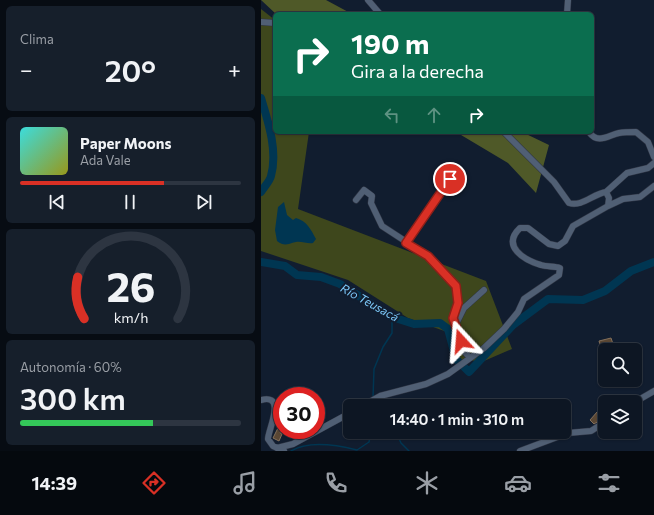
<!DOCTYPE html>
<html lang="es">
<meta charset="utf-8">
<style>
:root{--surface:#0d1623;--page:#161f2b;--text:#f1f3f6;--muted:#9a9fa6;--line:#2d3541;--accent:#d93025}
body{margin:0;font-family:Commissioner,sans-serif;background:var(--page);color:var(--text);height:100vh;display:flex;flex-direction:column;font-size:15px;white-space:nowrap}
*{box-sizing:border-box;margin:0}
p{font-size:13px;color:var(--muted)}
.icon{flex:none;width:22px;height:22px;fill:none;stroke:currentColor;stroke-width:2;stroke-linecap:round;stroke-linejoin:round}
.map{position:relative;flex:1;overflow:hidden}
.drawer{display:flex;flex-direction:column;gap:6px;padding:6px;background:#070c13;width:261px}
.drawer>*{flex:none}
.hud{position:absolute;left:12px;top:12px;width:321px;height:122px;border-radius:6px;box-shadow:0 1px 3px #0004,0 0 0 1px var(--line);background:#0b6e4f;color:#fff;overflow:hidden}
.tools{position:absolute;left:337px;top:343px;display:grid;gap:8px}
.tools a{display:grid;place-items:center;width:44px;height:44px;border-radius:6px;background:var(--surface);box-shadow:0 1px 3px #0004,0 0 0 1px var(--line);font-size:20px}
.speed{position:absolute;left:12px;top:387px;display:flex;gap:8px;font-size:20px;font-weight:700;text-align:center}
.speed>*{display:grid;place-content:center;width:52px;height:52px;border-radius:50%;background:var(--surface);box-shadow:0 1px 3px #0004,0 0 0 1px var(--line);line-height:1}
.speed .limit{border:6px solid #d22;background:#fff;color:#111}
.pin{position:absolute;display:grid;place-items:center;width:34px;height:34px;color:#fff;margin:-17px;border:2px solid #fff;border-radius:50%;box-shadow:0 1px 4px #0007}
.me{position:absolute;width:44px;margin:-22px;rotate:341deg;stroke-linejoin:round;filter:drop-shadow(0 0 3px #0008)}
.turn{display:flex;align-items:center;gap:14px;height:84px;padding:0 12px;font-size:18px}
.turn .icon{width:52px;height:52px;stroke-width:2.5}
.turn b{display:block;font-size:28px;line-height:34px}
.lanes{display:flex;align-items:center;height:38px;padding:0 12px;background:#0003;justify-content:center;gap:20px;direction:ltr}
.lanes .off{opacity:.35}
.big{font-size:30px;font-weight:600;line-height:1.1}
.drawer .widget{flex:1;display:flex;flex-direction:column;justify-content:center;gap:6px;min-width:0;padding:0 14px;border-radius:6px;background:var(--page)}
.drawer .dial{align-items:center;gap:0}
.dial svg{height:104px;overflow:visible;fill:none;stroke:var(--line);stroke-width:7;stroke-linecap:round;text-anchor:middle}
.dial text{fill:var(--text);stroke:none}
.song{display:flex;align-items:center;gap:12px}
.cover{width:48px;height:48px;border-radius:6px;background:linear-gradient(135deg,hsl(180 70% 55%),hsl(60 70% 35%))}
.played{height:4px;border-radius:2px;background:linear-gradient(90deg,var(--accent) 65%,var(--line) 65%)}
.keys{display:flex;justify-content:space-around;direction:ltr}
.heat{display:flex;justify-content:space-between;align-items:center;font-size:22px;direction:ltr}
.charge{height:6px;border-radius:3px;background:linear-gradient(90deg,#34c759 60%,var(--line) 0)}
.trip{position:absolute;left:82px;top:399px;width:228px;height:40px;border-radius:6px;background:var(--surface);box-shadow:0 1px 3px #0004,0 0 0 1px var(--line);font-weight:600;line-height:40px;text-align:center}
.tabs{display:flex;height:64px;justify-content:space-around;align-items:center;background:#05090e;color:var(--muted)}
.tabs .icon{width:28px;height:28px}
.tabs .selected{color:var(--accent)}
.tabs b{font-size:18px;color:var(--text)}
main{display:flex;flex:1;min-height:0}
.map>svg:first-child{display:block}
.green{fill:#3e471c}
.forest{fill:#4f5928}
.water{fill:#003652}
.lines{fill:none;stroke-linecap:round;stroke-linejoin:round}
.stream{stroke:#003652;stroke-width:1.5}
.river{stroke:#003652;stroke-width:8}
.building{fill:#5a4734;stroke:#84705b}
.minor-casing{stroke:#2f3544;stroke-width:7}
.minor{stroke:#505f74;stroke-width:6}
.route-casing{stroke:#8d1f18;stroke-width:10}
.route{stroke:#d93025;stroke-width:7}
.labels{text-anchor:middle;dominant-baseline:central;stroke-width:4;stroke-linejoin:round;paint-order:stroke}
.water-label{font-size:12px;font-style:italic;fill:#7dc9fa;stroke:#111d2f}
</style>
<main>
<section class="drawer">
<div class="widget"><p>Clima</p>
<div class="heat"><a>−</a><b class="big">20°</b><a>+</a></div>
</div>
<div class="widget">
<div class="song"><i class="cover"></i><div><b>Paper Moons</b><p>Ada Vale</p></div></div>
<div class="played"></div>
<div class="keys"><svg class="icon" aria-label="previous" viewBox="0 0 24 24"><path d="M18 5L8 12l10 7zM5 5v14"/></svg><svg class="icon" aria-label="pause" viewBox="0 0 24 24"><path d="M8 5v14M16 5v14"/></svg><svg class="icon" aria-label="next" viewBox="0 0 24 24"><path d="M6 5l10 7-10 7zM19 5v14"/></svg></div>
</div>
<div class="widget dial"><svg viewBox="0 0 100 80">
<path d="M14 69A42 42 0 1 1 86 69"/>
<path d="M14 69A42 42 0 0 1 9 37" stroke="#d93025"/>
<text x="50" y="56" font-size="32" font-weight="700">26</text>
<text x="50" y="72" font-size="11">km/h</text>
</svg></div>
<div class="widget"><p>Autonomía · 60%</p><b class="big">300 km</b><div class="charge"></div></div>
</section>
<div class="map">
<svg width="393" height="451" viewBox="0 0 393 451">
<rect width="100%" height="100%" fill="#111d2f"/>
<path class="green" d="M 0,9 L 14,20 L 14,132 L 48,132 L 37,209 L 225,281 L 251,349 L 223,361 L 194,360 L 186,332 L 147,318 L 87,280 L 0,251 Z"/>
<path class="forest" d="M 0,0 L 65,0 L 91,14 L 15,14 Z
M 195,132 L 261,132 L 288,145 L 275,193 L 247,163 Z"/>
<path class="water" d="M 23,202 L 26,215 L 32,220 L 35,218 C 46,221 50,230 55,239 L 52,243 C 47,244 40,241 35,242 C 26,244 24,247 16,241 L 14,230 L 17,207 Z"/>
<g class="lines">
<path class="stream" d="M 112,398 L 113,369 L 122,347 L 131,333 L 131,317
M 135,432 L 140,443 L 148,451
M 30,451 C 48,440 76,445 96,450 L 108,442 L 110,432"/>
<path class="river" d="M 0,98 C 7,121 17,151 10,176 C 9,181 3,187 0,192
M 0,262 L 24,266 L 36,275 L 60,277 L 79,284 L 131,317 L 153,324 L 179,323 L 187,329 L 195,359 L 208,372 L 252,325 L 287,299 L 322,300 L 344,291 L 370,271 L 393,262"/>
</g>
<path class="building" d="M 350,338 L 352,344 L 340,348 L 338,341 Z
M 344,403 L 344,417 L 333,424 L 329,420 Z
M 18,426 L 21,428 L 19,433 L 21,434 L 18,441 L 12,438 Z"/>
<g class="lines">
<g class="minor-casing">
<path id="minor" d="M 107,0 L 119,14
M 306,14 L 307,0
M 0,22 L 14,23
M 328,132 C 337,145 348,135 358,133 C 364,132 369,132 375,132 L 387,142 L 393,157
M 345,192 L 366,173 L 387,168 L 393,163
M 95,200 L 103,190 L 111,196 L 110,203 L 121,226 L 167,256 L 195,286 L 197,303 L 192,318 L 195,324
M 347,206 L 362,199 L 379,197 L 393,186
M 145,243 L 187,181 L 192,178
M 209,358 L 202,350 L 195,324 L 203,308 L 223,290
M 0,400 C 26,393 7,430 7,439 L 12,446 L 23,451
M 374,402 L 393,391
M 101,406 L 119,396 L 165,384 L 187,374 L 223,348 L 243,329 L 257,312 L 263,299 L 298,275 L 299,268 C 293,266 286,267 280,265 C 263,260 240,246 259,228 L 267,228 L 288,244 L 297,246 L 304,241 L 312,226 L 347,206 L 348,198 L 345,192 C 332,194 321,207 308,203 L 293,182 L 243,132
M 16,448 L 32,444 L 89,413
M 259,451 L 307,433 L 330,431 L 344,422"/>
</g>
<use href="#minor" class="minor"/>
</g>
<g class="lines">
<g class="route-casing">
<path id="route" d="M 189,179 L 145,243 L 167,256 L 195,286 L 197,303 L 192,318 L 200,341"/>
</g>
<use href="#route" class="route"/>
</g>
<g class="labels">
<g class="water-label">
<text transform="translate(109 302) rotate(29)">Río Teusacá</text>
</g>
</g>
</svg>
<div class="tools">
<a><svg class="icon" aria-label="search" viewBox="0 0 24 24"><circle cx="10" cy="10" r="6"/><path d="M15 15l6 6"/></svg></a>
<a><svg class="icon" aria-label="layers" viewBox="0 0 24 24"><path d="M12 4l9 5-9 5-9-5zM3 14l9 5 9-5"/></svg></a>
</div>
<div class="speed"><div class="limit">30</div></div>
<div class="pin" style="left:189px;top:179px;background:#d93025"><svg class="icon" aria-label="arrive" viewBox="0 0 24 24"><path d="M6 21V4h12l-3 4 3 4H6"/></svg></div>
<svg class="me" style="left:200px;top:341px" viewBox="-20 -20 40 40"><path d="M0-17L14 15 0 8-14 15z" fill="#d93025" stroke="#fff" stroke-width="4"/></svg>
<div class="trip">14:40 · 1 min · 310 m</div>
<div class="hud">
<div class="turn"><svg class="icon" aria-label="right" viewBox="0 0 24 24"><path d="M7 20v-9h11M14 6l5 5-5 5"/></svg><div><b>190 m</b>Gira a la derecha</div></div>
<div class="lanes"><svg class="icon off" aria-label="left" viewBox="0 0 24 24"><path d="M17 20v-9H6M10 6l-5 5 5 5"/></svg><svg class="icon off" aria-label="ahead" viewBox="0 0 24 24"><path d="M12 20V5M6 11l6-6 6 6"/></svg><svg class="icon" aria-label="right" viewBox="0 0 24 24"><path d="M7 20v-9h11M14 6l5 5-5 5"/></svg></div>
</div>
</div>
</main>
<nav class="tabs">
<b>14:39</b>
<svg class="icon selected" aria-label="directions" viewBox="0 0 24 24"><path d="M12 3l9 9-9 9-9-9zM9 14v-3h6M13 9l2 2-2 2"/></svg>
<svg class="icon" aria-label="music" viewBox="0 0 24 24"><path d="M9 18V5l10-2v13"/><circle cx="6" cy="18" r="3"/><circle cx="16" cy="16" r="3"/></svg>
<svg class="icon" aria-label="phone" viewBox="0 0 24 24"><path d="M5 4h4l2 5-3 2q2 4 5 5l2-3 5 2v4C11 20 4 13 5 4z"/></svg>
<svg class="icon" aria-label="climate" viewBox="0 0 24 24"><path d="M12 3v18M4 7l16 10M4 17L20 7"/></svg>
<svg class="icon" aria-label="car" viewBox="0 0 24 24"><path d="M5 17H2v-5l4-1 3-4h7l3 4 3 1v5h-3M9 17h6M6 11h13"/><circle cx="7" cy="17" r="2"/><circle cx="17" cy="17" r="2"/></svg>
<svg class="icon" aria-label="filters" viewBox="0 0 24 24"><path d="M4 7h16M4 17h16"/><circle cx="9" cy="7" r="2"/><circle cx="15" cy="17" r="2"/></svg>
</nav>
